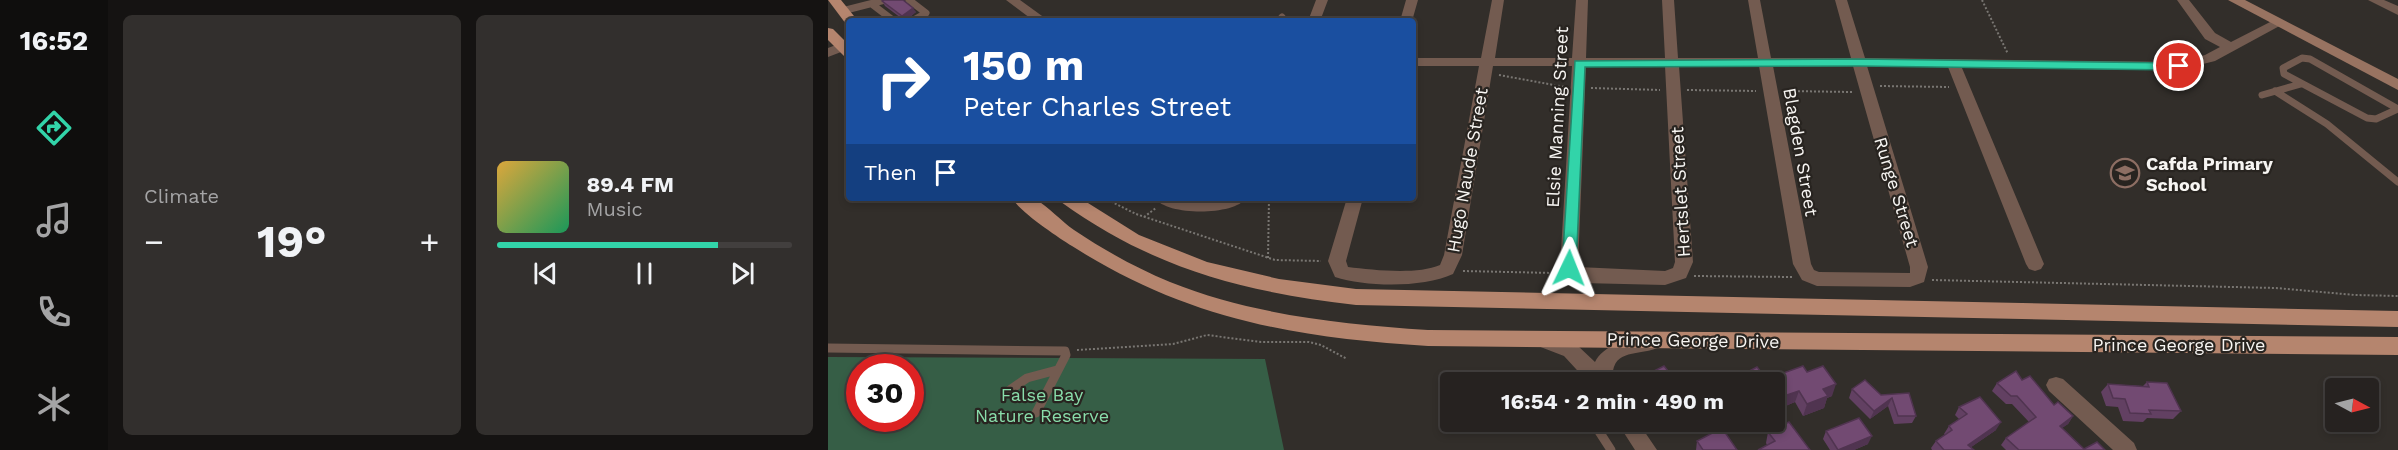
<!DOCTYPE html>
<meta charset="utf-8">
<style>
:root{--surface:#262220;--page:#322f2d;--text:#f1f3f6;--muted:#a4a4a5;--line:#423f3e;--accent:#32d4a9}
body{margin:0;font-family:"Work Sans",sans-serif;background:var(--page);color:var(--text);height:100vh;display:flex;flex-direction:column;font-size:22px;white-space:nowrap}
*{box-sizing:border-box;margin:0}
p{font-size:20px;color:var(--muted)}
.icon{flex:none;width:33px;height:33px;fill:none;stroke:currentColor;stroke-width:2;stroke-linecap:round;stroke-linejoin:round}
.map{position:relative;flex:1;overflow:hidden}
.details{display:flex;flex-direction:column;gap:15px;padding:15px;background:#151312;width:720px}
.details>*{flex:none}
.banner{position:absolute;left:18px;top:18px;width:570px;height:183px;border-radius:6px;box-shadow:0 3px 9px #0003,0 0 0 2px var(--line);background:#1a4fa0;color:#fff;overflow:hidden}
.needle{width:39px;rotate:97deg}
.buttons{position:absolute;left:1497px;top:378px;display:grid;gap:12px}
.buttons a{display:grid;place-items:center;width:54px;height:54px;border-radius:6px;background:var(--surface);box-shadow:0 3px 9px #0003,0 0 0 2px var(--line);font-size:30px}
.speed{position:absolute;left:18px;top:354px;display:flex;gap:12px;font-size:30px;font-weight:700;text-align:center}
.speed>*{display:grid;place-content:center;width:78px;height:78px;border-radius:50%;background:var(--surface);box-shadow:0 3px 9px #0003,0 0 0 2px var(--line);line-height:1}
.speed .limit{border:9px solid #d22;background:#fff;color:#111}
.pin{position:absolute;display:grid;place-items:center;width:51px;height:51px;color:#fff;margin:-26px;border:3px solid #fff;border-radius:50%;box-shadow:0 2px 6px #0007}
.me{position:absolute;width:66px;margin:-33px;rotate:2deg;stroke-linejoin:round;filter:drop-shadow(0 0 4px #0008)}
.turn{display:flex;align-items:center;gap:21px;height:126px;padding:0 18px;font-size:27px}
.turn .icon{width:78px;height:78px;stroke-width:2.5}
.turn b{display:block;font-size:42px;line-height:51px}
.then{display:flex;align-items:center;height:57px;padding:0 18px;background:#0003;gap:12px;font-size:22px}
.big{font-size:45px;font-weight:700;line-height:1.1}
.details .widget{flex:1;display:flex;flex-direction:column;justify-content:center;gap:9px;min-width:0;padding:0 21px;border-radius:9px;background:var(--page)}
.song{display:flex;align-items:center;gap:18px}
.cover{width:72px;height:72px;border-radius:9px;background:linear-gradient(135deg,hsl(40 70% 55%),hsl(150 70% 35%))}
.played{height:6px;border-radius:3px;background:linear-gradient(90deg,var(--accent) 75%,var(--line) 75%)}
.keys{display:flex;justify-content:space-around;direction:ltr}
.heat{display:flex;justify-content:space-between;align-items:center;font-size:33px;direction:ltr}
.details .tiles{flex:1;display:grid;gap:15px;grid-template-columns:repeat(2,1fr)}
.trip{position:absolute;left:612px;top:372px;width:345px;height:60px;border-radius:6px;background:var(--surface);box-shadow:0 3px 9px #0003,0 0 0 2px var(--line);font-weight:700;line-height:60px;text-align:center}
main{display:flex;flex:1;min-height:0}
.dock{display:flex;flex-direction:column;width:108px;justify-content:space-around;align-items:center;background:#0f0e0d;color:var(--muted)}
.dock .icon{width:42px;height:42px}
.dock .current{color:var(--accent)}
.dock b{font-size:27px;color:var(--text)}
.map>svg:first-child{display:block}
.green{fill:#365e46;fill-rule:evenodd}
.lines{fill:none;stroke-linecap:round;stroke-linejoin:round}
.path{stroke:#797672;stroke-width:2;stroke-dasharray:2 2;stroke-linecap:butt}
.service-far1{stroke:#735b50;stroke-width:7}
.service{stroke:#735b50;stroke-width:9}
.minor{fill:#735b50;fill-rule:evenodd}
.secondary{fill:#987361;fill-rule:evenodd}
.primary{fill:#b5856e;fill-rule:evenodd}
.wall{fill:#624062}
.shaded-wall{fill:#503450}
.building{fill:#724a72;stroke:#503450;stroke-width:1.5}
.route{fill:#32d4a9;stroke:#208a6e;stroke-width:1.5}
.labels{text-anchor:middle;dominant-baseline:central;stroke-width:4.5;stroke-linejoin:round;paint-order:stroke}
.street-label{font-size:18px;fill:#f7f5f2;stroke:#282420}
.poi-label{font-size:18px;font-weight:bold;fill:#f7f5f2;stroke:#282420;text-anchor:start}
.park-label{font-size:18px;fill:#89ddaa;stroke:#282420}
</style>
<main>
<nav class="dock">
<b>16:52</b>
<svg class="icon current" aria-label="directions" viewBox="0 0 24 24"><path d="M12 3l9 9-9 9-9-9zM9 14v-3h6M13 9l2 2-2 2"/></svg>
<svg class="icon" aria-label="music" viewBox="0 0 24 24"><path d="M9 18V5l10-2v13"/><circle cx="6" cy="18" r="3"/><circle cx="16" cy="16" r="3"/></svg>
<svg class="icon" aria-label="phone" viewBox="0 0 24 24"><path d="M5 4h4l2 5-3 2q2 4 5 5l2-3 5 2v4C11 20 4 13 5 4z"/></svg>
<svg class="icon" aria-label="climate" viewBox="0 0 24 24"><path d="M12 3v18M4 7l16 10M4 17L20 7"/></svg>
</nav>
<section class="details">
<div class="tiles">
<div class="widget"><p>Climate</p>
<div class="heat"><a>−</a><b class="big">19°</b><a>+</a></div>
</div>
<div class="widget">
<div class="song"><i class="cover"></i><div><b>89.4 FM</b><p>Music</p></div></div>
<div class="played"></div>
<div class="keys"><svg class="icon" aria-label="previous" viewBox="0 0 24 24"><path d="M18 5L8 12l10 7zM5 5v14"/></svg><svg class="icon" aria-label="pause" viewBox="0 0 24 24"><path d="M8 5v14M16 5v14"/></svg><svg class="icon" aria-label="next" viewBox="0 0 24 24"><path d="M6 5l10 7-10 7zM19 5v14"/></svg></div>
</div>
</div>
</section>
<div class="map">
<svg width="1570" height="450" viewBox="0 0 1570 450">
<rect width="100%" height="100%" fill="#322e2a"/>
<path class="green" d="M 0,357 L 437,359 L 456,450 L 0,450 ZM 32,368 L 82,368 L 82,418 L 32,418 Z"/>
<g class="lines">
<path class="path" d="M 1154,0 L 1180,54
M 671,75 L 737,87
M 1052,86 L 1121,87
M 763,88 L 832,90
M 859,90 L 928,91
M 958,91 L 1024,92
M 276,198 L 308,214 L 447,260 L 493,261
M 316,217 L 328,208
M 440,258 L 441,198
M 635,271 L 726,273
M 866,276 L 965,277
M 1104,280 L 1448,288 L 1527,295 L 1570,296
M 249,350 L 345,344 L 379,335 L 433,342 L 481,342 L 493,345 L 519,359"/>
<path class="service-far1" d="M 81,0 L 98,13 L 84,21
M 45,5 L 66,21
M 14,11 L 57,0
M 454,17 L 457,21
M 1474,58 L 1482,59 L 1570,109 L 1548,119 L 1539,118 L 1456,74 L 1455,68 Z
M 1447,91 L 1499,124 L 1570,182
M 1434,95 L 1473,84"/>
<path class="service" d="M 0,348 L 237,351 L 238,355 L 208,413
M 179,392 L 199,378 L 229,370
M 765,422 L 783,450"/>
<path class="minor" d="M 178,0 L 192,0 L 221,21 L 206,21 Z
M 488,0 L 500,0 L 492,21 L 480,21 Z
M 578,0 L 590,0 L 584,21 L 572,21 Z
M 664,0 L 676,0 L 667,58 L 744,58 L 748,0 L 760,0 L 758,58 L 837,58 L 834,0 L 846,0 L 850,58 L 930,58 L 920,0 L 932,0 L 943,58 L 1023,58 L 1007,0 L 1019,0 L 1037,58 L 1351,62 L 1377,55 L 1392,47 L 1377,39 L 1349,0 L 1361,0 L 1387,33 L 1403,42 L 1446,20 L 1451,19 L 1457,23 L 1387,61 L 1351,70 L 1134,68 L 1216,264 L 1213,269 L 1207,271 L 1201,269 L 1198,264 L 1120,67 L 1039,66 L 1100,267 L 1096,282 L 1082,287 L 989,286 L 974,280 L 965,264 L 931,66 L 851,66 L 865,262 L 858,278 L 837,285 L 754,283 L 737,277 L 732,268 L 744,66 L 665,66 L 634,255 L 625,274 C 595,288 538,287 507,277 L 500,261 L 519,198 L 535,198 L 518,261 L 520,267 C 545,270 589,275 612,265 L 616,255 L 651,66 L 585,66 L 585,58 L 653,58 ZM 758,66 L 837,66 L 847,262 L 845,268 L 837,271 L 750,267 ZM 945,66 L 1025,66 L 1082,267 L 1082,273 L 991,272 L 986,270 L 983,264 Z
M 1540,0 L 1556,0 L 1570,6 L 1570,15 Z
M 21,40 L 21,49 L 0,57 L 0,48 Z
M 327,198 L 418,198 C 407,216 338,216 327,198 Z
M 717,333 L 749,345 L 767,362 C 776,344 811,331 830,338 L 832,343 L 830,348 C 804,357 784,348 784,382 L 760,382 L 736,356 L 710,346 L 708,341 L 710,336 Z
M 1228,377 L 1235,379 L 1306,443 L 1309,450 L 1285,450 L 1221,391 L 1218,385 L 1221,379 Z
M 789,422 L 810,422 L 829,450 L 807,450 Z"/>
<path class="secondary" d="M 1400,0 L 1417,0 L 1570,79 L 1570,90 Z"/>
<path class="primary" d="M 0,0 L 13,0 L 30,21 L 21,21 L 21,25 L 18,24 Z
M 0,28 L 5,29 L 21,45 L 21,57 L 16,56 L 0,40 Z
M 184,198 C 191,198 201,196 207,199 C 221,207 233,221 246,230 C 276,250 308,268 342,282 C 425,315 512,324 600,330 L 1570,337 L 1570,355 L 600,346 C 468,338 358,319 244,246 C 230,237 192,212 184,198 Z
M 230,198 L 252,198 L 311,235 L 379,262 L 451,279 L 528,289 L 1570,311 L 1570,327 L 528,305 C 416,292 326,269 233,202 Z"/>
</g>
<path class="wall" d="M 54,1 L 88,12 L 77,21 L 57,6 Z
M 979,372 L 1004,396 L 999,398 L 996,408 L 975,416 L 967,402 L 955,407 L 946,392 L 946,382 L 945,382 L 947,376 Z
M 1194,380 L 1226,405 L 1245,416 L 1240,424 L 1233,428 L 1256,449 L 1277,450 L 1178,450 L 1173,445 L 1178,438 L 1201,422 L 1184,404 L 1178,404 L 1164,391 L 1169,383 Z
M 1319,382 L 1353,411 L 1345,419 L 1319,418 L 1315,422 L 1295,421 L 1290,407 L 1278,406 L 1273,392 L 1280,384 L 1315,386 Z
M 1024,389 L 1053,395 L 1081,393 L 1088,416 L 1084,423 L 1066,424 L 1060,406 L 1042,419 L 1021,398 Z
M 1131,407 L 1168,430 L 1143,447 L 1146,450 L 1104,450 L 1103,448 L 1108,441 L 1117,435 L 1116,434 L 1121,426 L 1131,419 L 1127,415 Z
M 850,422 L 876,422 L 858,432 Z
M 998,431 L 1040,444 L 1026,450 L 1002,450 L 995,439 Z
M 940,432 L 982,450 L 939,445 L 938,443 Z
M 869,441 L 909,450 L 868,450 Z"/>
<path class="shaded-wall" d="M 85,8 L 88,12 L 77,21 L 74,16 Z
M 1008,384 L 1004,396 L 999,398 L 996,408 L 975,416 L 979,404 L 995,389 Z
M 971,391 L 967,402 L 955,407 L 959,395 Z
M 1064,398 L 1060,406 L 1042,419 L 1046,411 Z
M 1245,416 L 1240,424 L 1226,434 L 1232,426 Z
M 864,422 L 876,422 L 858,432 L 859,425 Z
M 1173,422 L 1168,430 L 1139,450 L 1140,445 Z
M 1044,436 L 1040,444 L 1026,450 L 1011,450 Z"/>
<path class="building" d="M 56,0 L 75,0 L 85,8 L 74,16 L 54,1 Z
M 836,366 L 844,376 L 852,372 L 860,382 L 818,382 L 814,377 Z
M 975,366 L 979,372 L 995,366 L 1008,384 L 995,389 L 1000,396 L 979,404 L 971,391 L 959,395 L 947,376 Z
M 929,367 L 941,382 L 909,382 L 906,379 Z
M 1188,371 L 1194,380 L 1202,376 L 1226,405 L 1230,402 L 1245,416 L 1232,426 L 1256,449 L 1269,442 L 1277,450 L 1191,450 L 1178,438 L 1208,417 L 1189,396 L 1183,396 L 1169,383 Z
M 1037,380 L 1053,395 L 1081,393 L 1088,416 L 1070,416 L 1064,398 L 1046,411 L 1024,389 Z
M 1319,382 L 1339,383 L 1353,411 L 1321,410 L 1323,414 L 1302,413 L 1297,399 L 1285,398 L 1280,384 L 1321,387 Z
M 1152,397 L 1173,422 L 1140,445 L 1146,450 L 1116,450 L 1108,441 L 1124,430 L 1121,426 L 1139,414 L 1131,407 Z
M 1031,418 L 1044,436 L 1010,450 L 998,431 Z
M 856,422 L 864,422 L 859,425 Z
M 961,422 L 982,450 L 930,450 L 947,441 L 940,432 Z
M 894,428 L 909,450 L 875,450 L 869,441 Z"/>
<path class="route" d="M 1030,59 L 1351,63 L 1357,66 L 1351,70 L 1030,66 L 757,67 L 748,268 L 746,272 L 736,272 L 734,268 L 747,61 Z"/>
<defs>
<g id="school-ring" transform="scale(1.5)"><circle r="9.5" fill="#282420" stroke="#8d6e63" stroke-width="1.5"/><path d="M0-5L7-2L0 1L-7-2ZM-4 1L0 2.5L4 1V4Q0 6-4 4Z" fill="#8d6e63"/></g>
</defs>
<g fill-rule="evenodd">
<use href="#school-ring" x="1297" y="173"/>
</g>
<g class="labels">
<g class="street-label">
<text transform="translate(729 117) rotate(-87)">Elsie Manning Street</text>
<text transform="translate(973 152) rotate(80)">Blagden Street</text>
<text transform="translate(639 170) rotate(-80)">Hugo Naude Street</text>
<text transform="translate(852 192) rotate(-93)">Hertslet Street</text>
<text transform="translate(1069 192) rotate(73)">Runge Street</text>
<text transform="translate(865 340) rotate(1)">Prince George Drive</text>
<text x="1351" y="344">Prince George Drive</text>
</g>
<g class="poi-label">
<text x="1318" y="163">Cafda Primary<tspan x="1318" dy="21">School</tspan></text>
</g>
<g class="park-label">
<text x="214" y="394">False Bay<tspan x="214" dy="21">Nature Reserve</tspan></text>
</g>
</g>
</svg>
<div class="buttons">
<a><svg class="needle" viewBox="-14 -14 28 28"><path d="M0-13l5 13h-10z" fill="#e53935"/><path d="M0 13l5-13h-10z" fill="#a4a4a5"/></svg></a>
</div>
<div class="speed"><div class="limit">30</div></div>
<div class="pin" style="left:1351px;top:66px;background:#d93025"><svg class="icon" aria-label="arrive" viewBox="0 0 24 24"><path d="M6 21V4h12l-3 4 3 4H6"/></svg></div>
<svg class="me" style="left:741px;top:268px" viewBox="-20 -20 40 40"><path d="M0-17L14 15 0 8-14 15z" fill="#32d4a9" stroke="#fff" stroke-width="4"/></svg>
<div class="trip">16:54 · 2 min · 490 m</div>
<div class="banner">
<div class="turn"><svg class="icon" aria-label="right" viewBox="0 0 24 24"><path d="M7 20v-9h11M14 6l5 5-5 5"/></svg><div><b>150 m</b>Peter Charles Street</div></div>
<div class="then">Then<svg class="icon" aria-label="arrive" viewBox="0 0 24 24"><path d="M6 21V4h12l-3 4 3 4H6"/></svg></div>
</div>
</div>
</main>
